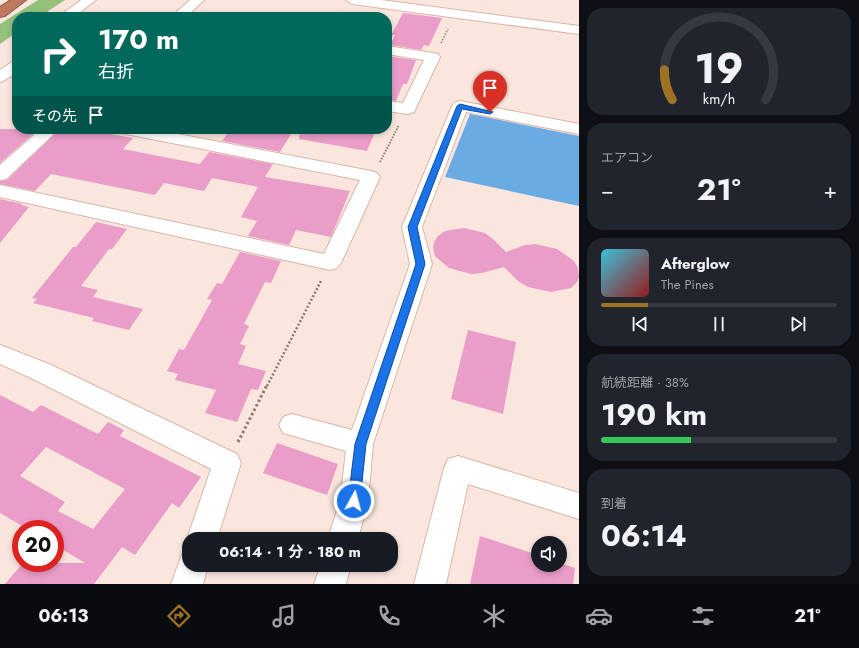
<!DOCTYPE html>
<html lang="ja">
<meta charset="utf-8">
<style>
:root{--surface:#171b24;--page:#20242c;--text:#f1f3f6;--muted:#9ea1a6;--line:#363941;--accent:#9f7223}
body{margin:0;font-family:Jost,"Noto Sans JP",sans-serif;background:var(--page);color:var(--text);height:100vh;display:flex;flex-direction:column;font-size:15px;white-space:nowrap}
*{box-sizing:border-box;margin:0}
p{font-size:13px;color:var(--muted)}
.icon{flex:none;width:22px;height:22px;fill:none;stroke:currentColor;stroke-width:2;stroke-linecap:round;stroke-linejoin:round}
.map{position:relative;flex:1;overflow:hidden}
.panel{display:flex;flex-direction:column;gap:8px;padding:8px;background:#0d0f14;width:280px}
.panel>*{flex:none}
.banner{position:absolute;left:12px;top:12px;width:380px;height:122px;border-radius:16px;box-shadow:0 2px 6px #0003;background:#00695c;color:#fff;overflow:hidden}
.fabs{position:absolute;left:531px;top:536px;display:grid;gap:8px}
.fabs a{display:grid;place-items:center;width:36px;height:36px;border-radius:50%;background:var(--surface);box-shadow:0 2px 6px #0003;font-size:20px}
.speed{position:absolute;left:12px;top:520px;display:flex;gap:8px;font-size:20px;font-weight:700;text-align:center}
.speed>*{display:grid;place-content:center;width:52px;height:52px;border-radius:50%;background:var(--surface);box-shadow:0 2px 6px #0003;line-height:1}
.speed .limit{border:6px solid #d22;background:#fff;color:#111}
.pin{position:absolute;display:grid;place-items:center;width:34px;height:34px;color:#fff;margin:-41px -17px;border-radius:50% 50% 50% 0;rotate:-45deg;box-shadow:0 0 4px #0007}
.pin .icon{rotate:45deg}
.me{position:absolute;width:44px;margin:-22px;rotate:7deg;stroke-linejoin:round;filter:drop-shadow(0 0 3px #0008)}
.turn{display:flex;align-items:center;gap:14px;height:84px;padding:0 20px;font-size:18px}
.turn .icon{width:52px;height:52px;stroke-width:2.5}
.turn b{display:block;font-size:28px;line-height:34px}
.then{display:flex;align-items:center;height:38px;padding:0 20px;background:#0003;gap:8px;font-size:15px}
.big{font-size:30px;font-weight:700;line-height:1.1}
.panel .card{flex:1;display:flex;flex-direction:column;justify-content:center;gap:6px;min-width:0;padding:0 14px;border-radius:16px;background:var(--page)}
.panel .dial{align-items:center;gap:0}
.dial svg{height:104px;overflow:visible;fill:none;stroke:var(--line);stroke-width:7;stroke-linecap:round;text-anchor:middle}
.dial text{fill:var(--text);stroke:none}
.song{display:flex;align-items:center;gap:12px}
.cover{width:48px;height:48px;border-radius:6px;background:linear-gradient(135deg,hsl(190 70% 55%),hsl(0 70% 35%))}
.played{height:4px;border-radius:2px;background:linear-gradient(90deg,var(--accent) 20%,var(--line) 20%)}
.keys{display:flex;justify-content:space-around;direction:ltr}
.heat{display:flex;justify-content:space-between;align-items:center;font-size:22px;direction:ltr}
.charge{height:6px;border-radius:3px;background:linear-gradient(90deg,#34c759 38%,var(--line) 0)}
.trip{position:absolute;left:182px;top:532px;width:216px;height:40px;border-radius:16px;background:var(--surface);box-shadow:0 2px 6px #0003;font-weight:700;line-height:40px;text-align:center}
.tab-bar{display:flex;height:64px;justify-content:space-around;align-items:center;background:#090b0e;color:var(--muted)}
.tab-bar .icon{width:28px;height:28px}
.tab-bar .selected{color:var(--accent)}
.tab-bar b{font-size:18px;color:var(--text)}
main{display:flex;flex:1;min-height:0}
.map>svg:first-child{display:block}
.forest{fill:#94c17c}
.water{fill:#6aabe3}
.building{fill:#ea9dc8;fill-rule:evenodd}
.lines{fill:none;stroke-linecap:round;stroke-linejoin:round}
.minor-casing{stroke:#d7b7a8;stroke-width:2}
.highway-casing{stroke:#895843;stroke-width:2}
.path-far3{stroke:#8c7c75;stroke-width:1.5;stroke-dasharray:1.5 1.5;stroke-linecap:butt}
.path-far2{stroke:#8c7c75;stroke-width:2;stroke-dasharray:1.5 1.5;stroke-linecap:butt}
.path-far1{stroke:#8c7c75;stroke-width:2.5;stroke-dasharray:2 2;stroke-linecap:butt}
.path{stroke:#8c7c75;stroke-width:3;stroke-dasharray:2.5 2.5;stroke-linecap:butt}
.minor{fill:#fff;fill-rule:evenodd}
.highway{fill:#bf7a5d;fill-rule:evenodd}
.route{fill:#1a73e8;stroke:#114b97}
</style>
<main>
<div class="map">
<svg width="579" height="584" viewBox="0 0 579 584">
<rect width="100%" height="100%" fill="#fae6dd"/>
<path class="forest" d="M 38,0 L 65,0 L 39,17 L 17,17 L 17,32 L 0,44 L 0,24 Z"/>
<path class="water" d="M 470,114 L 579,136 L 579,206 L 445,177 Z"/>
<path class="building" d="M 403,13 L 442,18 L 429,46 L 424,45 L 421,50 L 390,45 L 395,35 L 391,35 Z
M 387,56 L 416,60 L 407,84 L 403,84 L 396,101 L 387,100 Z
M 0,129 L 39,129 L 0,163 Z
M 60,129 L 83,129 L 133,138 L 123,149 L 200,164 L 209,152 L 273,164 L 265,177 L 350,191 L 331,237 L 296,230 L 289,245 L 248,236 L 257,221 L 241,217 L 258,187 L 212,178 L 204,191 L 164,183 L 155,195 L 51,174 L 35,191 L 0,184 L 0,181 L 7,180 Z
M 231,129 L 294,129 L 280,152 L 222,141 Z
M 300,129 L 376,129 L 367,151 L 299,139 Z
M 0,199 L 23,204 L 21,205 L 29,207 L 0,243 Z
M 96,222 L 127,229 L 112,249 L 109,249 L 81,286 L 98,290 L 93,297 L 143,309 L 129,330 L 92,321 L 94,318 L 33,303 L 37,299 L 32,298 L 73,247 L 76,247 Z
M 464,228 L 485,233 L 493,239 L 506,252 L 525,245 L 535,244 L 557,249 L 574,261 L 578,268 L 579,277 L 577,282 L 571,288 L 551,292 L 528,287 L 518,281 L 504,267 L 482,273 L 471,274 L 449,268 L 435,256 L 433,248 L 434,242 L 438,236 L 445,231 Z
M 240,252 L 281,261 L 271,283 L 265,282 L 244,324 L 249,326 L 240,344 L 246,346 L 238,364 L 266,371 L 258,390 L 251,389 L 237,422 L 205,413 L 216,390 L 175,380 L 178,374 L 167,371 L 179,349 L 184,350 L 212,300 L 207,299 L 217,283 L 222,284 Z
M 468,330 L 516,342 L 503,414 L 451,399 Z
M 0,395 L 33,412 L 41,405 L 98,434 L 108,422 L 124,430 L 120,436 L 201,477 L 179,508 L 172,503 L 135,555 L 122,547 L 94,584 L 5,584 L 23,563 L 85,563 L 55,545 L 55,529 L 27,529 L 0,513 ZM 46,447 L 125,489 L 93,529 L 58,511 L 65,502 L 20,476 Z
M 277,443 L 338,464 L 327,495 L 263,473 Z
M 480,536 L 538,555 L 538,565 L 560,565 L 560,563 L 575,568 L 573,584 L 470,584 Z"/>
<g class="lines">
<g class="minor-casing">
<path id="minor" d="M 81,0 L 96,0 L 74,17 L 58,17 Z
M 190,0 L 204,0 L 186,17 L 171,17 Z
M 346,0 L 381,0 L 579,26 L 579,34 L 352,4 Z
M 387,46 L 433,53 L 438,54 L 440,57 L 414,112 L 408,114 L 387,111 L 387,101 L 403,103 L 424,60 L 387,54 Z
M 17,61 L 17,72 L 5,80 L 0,82 L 0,70 L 12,62 Z
M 460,101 L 579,124 L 579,134 L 466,112 L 422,227 L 432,264 L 373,444 L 368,501 L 358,539 L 328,539 L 340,501 L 346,451 L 283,433 L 279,425 L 283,417 L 292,414 L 352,430 L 410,264 L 402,227 L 452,106 L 454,103 Z
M 41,129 L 59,129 L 6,179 L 0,180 L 0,165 Z
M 118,129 L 152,129 L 371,171 L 377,173 L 380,177 L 341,263 L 337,268 L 330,270 L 0,197 L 0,185 L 324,254 L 360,180 L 126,134 L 120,133 Z
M 0,345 L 49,364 L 237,454 L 241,463 L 217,539 L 189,539 L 189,543 L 187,539 L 211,469 L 31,378 L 0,364 Z
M 458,456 L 579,493 L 579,519 L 468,484 L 446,584 L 414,584 L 444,468 L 448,459 Z
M 189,552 L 189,565 L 208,565 L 203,584 L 171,584 L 182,554 Z
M 321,565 L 351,565 L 346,584 L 314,584 Z"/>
</g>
<g class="highway-casing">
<path id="highway" d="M 11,0 L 26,0 L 5,16 L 0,17 L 0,7 Z"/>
</g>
<path class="path-far3" d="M 441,43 L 448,29"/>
<path class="path-far2" d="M 380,162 L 399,125"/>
<path class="path-far1" d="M 267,386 L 321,281"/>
<path class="path" d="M 238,442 L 267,385"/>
<use href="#minor" class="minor"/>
<use href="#highway" class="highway"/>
</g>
<path class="route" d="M 460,104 L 493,112 L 490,114 L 462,109 L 417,227 L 425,264 L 366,444 L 360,501 L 358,505 L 354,506 L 349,505 L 348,501 L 355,444 L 416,264 L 408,227 L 457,106 Z"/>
</svg>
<div class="fabs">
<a><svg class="icon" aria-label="sound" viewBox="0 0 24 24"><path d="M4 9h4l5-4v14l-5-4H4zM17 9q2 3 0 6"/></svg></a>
</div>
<div class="speed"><div class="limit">20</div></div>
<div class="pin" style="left:490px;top:112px;background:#d93025"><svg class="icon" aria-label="arrive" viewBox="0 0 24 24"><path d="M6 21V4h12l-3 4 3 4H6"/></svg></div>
<svg class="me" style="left:354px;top:501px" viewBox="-20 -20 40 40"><circle r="17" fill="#1a73e8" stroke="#fff" stroke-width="3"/><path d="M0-11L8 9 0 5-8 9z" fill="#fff"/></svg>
<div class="trip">06:14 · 1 分 · 180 m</div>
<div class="banner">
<div class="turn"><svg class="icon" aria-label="right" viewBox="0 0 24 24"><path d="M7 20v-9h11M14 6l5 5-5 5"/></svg><div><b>170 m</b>右折</div></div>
<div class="then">その先<svg class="icon" aria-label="arrive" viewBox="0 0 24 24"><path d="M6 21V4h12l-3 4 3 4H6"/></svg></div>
</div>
</div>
<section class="panel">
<div class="card dial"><svg viewBox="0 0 100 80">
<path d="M14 69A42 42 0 1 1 86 69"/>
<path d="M14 69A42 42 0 0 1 8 46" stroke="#9f7223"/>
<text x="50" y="56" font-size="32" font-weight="700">19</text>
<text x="50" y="72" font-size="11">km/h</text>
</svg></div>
<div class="card"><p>エアコン</p>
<div class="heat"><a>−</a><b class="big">21°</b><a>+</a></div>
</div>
<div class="card">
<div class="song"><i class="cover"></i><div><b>Afterglow</b><p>The Pines</p></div></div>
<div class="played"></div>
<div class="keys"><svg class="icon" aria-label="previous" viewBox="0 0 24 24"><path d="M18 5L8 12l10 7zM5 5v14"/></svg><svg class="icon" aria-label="pause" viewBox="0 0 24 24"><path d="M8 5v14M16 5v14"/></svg><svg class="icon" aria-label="next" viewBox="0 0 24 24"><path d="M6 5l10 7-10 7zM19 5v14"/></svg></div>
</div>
<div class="card"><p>航続距離 · 38%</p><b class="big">190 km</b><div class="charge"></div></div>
<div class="card"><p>到着</p><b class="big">06:14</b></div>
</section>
</main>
<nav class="tab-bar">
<b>06:13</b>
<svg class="icon selected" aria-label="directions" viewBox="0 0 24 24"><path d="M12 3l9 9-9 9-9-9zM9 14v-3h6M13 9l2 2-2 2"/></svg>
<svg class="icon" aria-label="music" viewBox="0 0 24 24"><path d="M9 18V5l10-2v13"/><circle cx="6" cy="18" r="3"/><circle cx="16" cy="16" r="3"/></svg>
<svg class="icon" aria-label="phone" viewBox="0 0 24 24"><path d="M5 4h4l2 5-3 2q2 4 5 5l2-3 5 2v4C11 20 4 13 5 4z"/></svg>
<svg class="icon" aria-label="climate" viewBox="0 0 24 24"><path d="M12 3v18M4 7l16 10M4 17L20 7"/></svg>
<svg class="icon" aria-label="car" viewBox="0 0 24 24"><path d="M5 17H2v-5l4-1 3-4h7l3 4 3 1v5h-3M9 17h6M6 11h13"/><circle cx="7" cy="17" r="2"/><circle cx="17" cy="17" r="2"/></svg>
<svg class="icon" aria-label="filters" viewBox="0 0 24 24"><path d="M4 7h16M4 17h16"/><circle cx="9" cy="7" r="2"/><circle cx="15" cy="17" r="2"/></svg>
<b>21°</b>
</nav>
